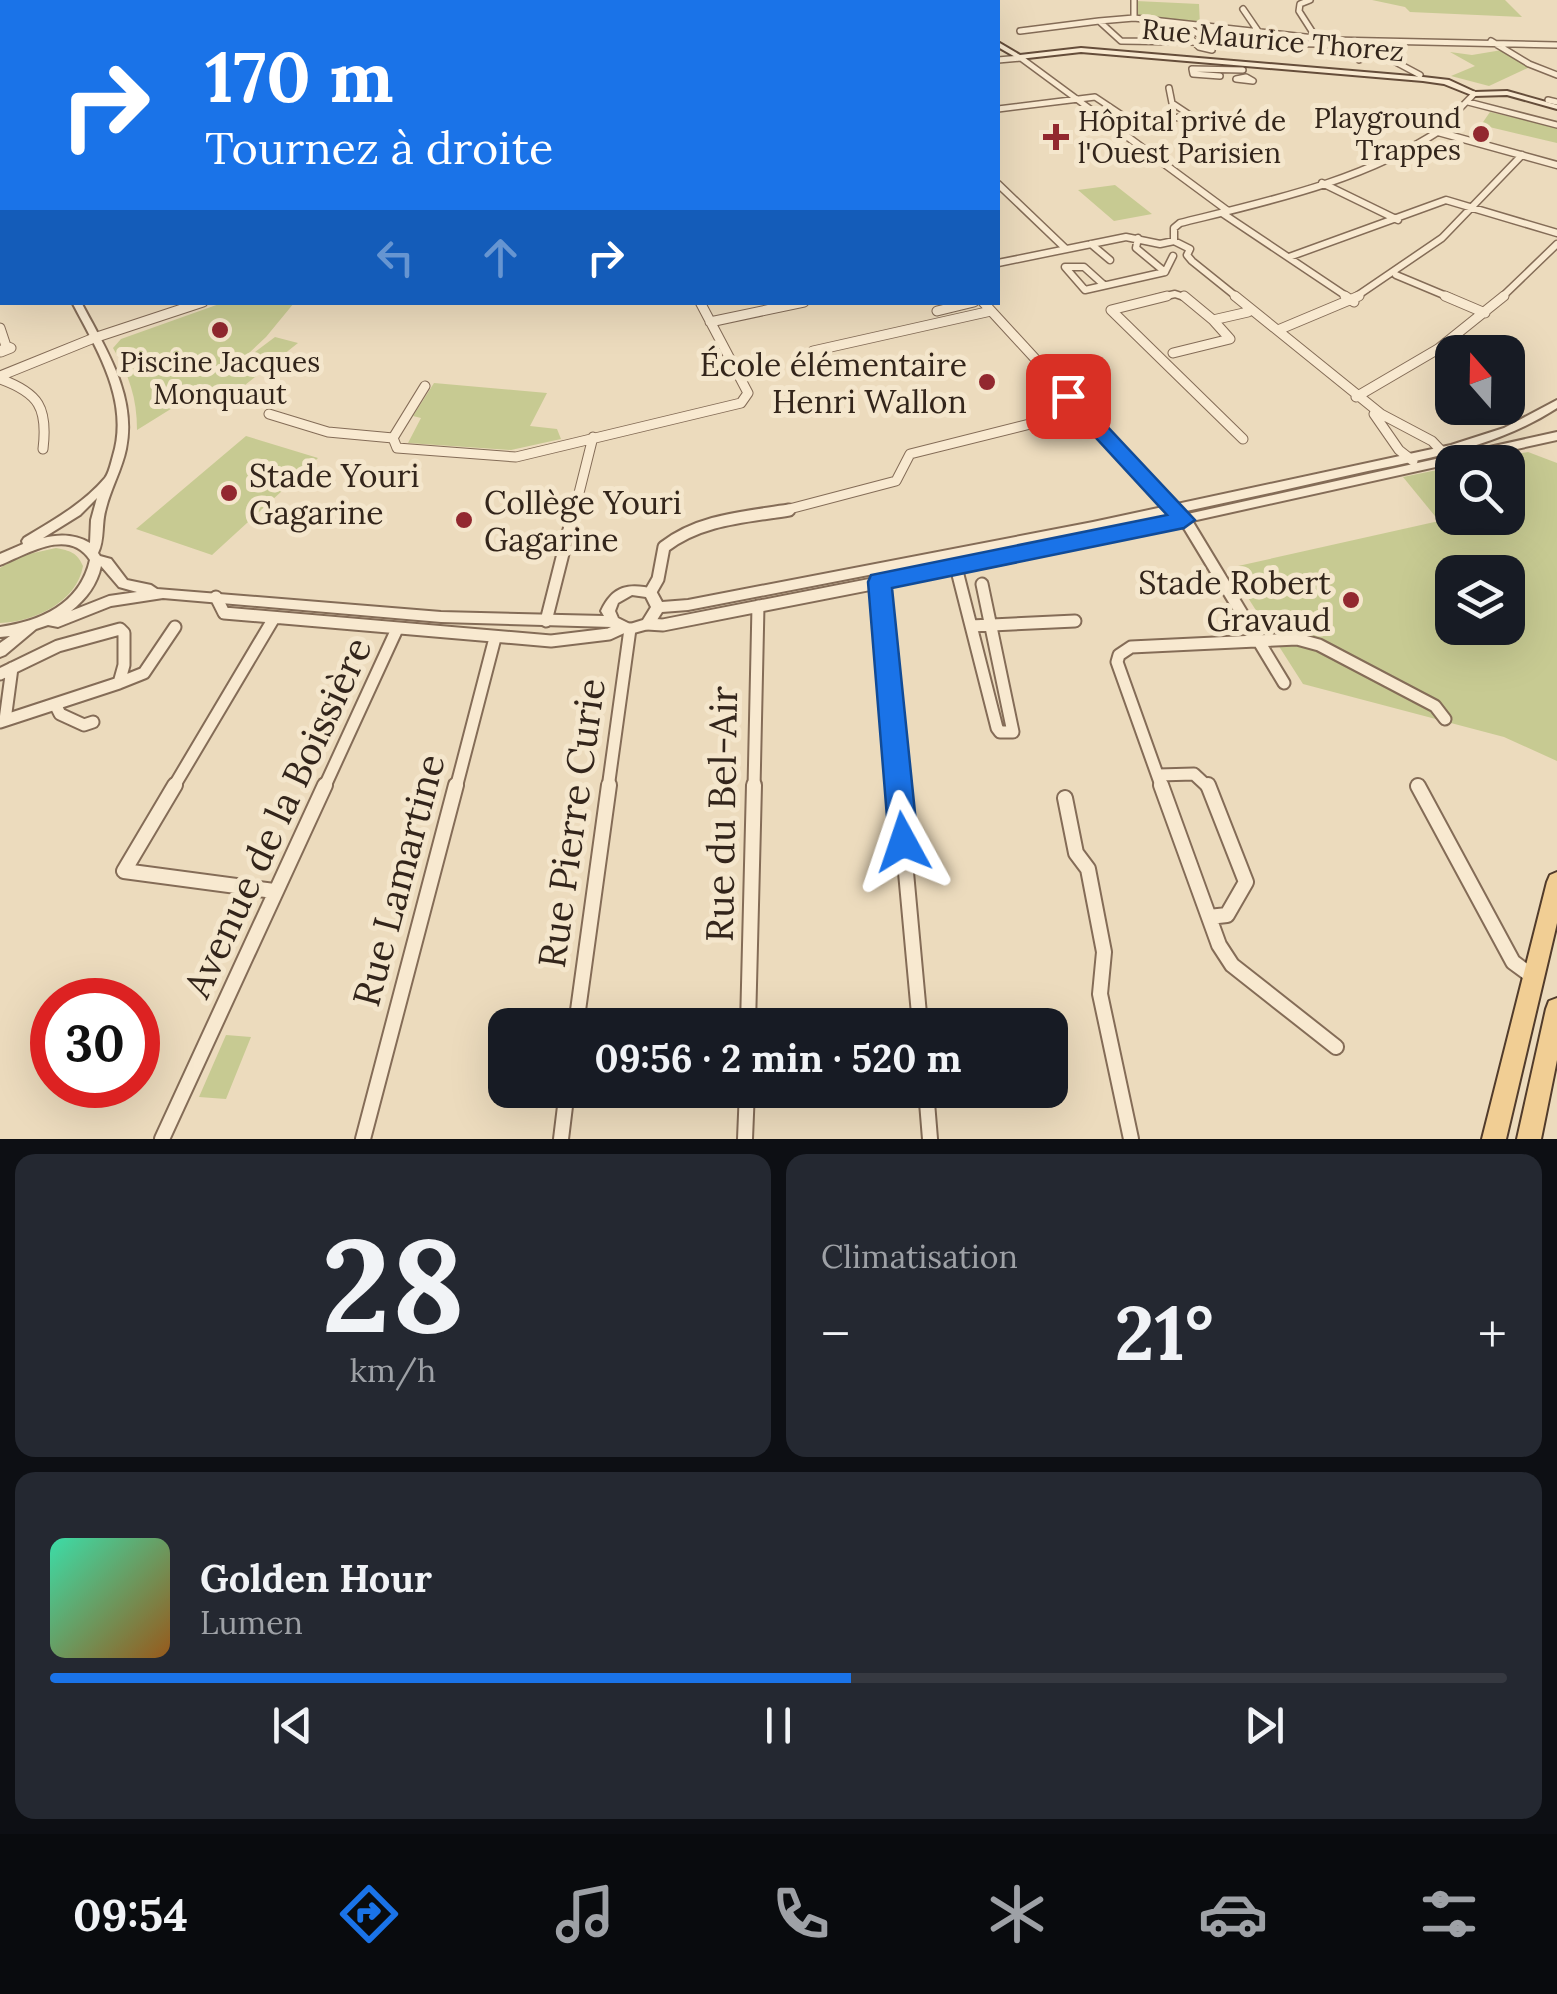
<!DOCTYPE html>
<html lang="fr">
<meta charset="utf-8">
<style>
:root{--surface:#171b24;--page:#242831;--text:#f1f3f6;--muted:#9ea1a6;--line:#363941;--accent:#1a73e8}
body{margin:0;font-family:Lora,serif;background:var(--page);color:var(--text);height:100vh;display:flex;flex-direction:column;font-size:38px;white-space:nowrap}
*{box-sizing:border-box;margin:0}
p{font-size:32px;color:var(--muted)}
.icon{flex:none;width:55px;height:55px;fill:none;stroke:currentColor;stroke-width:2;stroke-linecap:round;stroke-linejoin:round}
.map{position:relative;height:1139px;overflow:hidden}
.side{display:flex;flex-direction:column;gap:15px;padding:15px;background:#0d0f14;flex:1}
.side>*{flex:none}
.top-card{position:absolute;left:0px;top:0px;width:1000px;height:305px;box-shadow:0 10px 40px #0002;background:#1a73e8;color:#fff;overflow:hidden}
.needle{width:65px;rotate:340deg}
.fabs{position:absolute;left:1435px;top:335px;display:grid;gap:20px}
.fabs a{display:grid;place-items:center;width:90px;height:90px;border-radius:20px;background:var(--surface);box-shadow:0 10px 40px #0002;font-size:50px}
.speed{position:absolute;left:30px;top:978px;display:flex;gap:20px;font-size:50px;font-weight:700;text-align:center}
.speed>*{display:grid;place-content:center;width:130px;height:130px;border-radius:50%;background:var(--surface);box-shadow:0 10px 40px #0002;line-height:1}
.speed .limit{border:15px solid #d22;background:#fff;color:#111}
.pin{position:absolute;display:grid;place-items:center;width:85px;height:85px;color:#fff;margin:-42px;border-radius:20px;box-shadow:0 5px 15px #0006}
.me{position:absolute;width:110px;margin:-55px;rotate:355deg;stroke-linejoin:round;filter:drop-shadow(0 0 8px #0008)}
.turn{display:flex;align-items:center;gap:35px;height:210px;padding:0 40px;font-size:45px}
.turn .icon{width:130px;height:130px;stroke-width:2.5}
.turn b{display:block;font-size:70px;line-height:85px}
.lanes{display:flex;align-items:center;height:95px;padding:0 40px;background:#0003;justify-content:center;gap:50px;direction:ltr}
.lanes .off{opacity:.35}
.big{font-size:75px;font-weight:700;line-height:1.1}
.side .tile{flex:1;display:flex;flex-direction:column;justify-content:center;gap:15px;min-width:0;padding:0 35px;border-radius:20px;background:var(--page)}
.side .dial{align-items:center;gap:0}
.dial b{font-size:130px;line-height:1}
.song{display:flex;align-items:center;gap:30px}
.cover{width:120px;height:120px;border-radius:15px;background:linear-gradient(135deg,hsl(160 70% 55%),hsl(30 70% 35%))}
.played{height:10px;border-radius:5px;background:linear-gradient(90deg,var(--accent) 55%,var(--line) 55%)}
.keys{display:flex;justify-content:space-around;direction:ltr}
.heat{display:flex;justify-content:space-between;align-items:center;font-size:55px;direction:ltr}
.side .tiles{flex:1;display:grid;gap:15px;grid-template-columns:1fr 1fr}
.tile:last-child{grid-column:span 2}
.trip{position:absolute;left:488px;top:1008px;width:580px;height:100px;border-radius:20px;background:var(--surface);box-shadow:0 10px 40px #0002;font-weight:700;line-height:100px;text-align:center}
.tabs{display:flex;height:160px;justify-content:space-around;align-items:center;background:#090b0e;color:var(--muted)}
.tabs .icon{width:70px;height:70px}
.tabs .on{color:var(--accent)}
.tabs b{font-size:45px;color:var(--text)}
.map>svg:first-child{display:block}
.green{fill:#c7ca92;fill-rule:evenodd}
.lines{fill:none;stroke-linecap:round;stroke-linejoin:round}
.minor-far4-casing{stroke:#846c57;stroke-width:8}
.minor-far3-casing{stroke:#846c57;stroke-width:9}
.minor-far2-casing{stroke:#846c57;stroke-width:11}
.minor-far1-casing{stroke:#846c57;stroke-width:15}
.minor-casing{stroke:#846c57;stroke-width:18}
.tertiary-casing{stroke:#846c57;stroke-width:4}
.secondary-casing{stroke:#654d3a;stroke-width:4}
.primary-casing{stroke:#513b2b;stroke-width:4}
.minor-far4{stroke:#f8e9d0;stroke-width:5}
.minor-far3{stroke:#f8e9d0;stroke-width:6}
.minor-far2{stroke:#f8e9d0;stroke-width:9}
.minor-far1{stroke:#f8e9d0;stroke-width:11}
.minor{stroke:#f8e9d0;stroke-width:14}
.tertiary{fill:#f8e9d0;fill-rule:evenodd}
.secondary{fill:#f8e9d0;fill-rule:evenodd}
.primary{fill:#f1ce94;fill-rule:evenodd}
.route{fill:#1a73e8;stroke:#114b97;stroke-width:2.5}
.poi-dot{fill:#92282f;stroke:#f4e6cc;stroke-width:4}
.labels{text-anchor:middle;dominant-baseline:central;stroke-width:10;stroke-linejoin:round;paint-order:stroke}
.far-street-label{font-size:28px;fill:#33251b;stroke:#f4e6cc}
.far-poi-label{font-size:28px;fill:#33251b;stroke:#f4e6cc;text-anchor:end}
.poi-label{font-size:32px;fill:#33251b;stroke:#f4e6cc;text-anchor:end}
.near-street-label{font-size:38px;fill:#33251b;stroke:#f4e6cc}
</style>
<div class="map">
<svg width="1557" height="1139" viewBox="0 0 1557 1139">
<rect width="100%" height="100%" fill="#ecdbbd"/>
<path class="green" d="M 1372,0 L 1505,0 L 1522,17 L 1410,12 L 1405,7 Z
M 1136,1 L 1199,4 L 1200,25 L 1137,17 Z
M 1502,50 L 1532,66 L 1489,86 L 1451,76 L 1475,66 L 1450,52 L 1472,55 Z
M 1490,112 L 1557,128 L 1557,143 L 1481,125 Z
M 1115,185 L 1152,214 L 1114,221 L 1078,190 Z
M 222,303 L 294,303 L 266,337 L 232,369 L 275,337 L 298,343 L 216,408 L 192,400 L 211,384 L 137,430 C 137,398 129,375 113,348 L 121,339 Z
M 434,383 L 547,393 L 530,426 L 557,429 L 561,439 L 511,450 L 408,443 L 421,418 L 413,416 Z
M 246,436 L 318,458 L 212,555 L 136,529 Z
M 1528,452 L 1557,463 L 1557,761 L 1504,737 L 1303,684 L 1229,568 L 1439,521 L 1403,477 L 1452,467 L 1452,518 L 1508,518 L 1508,462 L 1474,462 ZM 1452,572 L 1508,572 L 1508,628 L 1452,628 Z
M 56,548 C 70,551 77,552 83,566 C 77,602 34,622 0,623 L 0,568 L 20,556 Z
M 226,1035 L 251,1037 L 226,1099 L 199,1097 Z"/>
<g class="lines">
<g class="minor-far4-casing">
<path id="minor-far4" d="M 650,0 L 669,2
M 1134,0 L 1134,18
M 1310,0 L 1300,4 L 1299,11 L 1315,36
M 455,2 L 460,0
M 607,2 L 611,0
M 636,2 L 640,0
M 1243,9 L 1258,31
M 1134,18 L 1332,40 L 1320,44 L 1121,41 L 1099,21 Z
M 1190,29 L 1208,40 L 1212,50 L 1199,47 L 1188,36 Z
M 1020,31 L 1099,21
M 1332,40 L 1557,45
M 1491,41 L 1529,64 L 1557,75
M 1360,43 L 1420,75
M 1323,51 L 1357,54 L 1359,60
M 998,60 L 1021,58 L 1120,131
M 1220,76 L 1193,74 L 1192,69 L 1243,70
M 1246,77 L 1253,81 L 1236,79 Z
M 1548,100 L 1557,102
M 1468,102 L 1557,125
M 998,109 L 1095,97 L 1137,125 L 1190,115 L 1172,103 L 1169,88
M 1438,131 L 1474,94"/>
</g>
<g class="minor-far3-casing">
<path id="minor-far3" d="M 1117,129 L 1228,211
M 1438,132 L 1557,165
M 1322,183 L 1398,220
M 998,184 L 1066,249
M 1222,213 L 1349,298
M 1138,238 L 1136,248 L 1165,272
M 1174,241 L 1174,228 L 1180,223 C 1269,201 1364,181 1442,129
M 1091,244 L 1110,260
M 1289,257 L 1446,200 L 1557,233
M 998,263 L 1126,237 L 1160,244 L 1174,241 L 1190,249 L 1187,255 L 1192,261 L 1238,298
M 1396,275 L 1451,298
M 1104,285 L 1084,267 L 1065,267 L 1085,290 L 1165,272 L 1173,256
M 1157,298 L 1175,294 L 1187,298
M 1354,298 L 1442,238 L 1522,155
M 1501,298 L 1557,244"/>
</g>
<g class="minor-far2-casing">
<path id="minor-far2" d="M 1167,296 L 1111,310 L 1243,439
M 1184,296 L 1213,320 L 1248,312
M 1235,296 L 1381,414 L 1432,441 L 1451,461
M 1345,296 L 1354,302
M 1445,296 L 1485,313
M 983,302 L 1177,513
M 937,311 L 974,302
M 710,322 L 804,302
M 0,328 L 6,346
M 1278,330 L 1359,296
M 6,346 L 11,348 L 1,352 Z
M 813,351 L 991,311
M 1173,353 L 1230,339 L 1213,320
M 0,376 L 94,338 L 203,302
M 0,379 C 39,393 48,408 43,449
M 425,386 L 393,438 L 397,448 L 516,457 L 741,403 L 748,393 L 700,302
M 1356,397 L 1438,349 L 1504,296
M 269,414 L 328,432 L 393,438
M 1374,414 L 1399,450 L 1413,461
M 574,513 L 593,437
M 774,513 L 896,481 L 910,454 L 1082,411"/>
</g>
<g class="minor-far1-casing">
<path id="minor-far1" d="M 1174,510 L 1189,526 L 1284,683
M 956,567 L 997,728 L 1000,732 L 1013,732 L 982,584
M 880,582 L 899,788
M 650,593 L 658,579 L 664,547 C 700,519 746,517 789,510
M 216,597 L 224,613 L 551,641 L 609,634 L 622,628
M 546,621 L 574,510
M 647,624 L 663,625 L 1010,557
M 971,626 L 1075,621
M 0,674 L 58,646 L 120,629 L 124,633 L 124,665 L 119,683 L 0,722
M 119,683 L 144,673 L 175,627
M 56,706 L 60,714 L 84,725 L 93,722
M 5,720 L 12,668
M 1158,775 L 1194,774 L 1209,788
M 173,788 L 274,618
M 324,788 L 397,629
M 456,788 L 495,638
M 608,788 L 630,629
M 754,788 L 758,606
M 1162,788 L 1117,662 L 1119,655 L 1131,647 L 1297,639 L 1319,645 L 1435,706 L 1445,719"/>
</g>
<g class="minor-casing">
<path id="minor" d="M 175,785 L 124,871 L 274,891
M 898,785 L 920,1025
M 1161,785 L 1219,945 L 1232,965 L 1336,1047
M 1208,785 L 1246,882 L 1227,915 L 1209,917
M 1418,786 L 1513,962 L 1532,976
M 1065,798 L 1076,853 L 1088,869 L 1104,952 L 1100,994 L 1131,1139
M 576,1025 L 609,785
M 748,1025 L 754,785
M 926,1090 L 930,1139
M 162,1139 L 325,785
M 363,1139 L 456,785
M 561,1139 L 567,1090
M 745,1139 L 747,1090"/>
</g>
<g class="tertiary-casing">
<path id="tertiary" d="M 0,87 L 2,87 L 2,91 L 0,91 Z
M 72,302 L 81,302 C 105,348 137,395 126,449 C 122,469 111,488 106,508 C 101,523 105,539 98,553 L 100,556 L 111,559 L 127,580 L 151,585 L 157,589 L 441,612 L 604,616 L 601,611 C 613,585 629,583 655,589 L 662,602 L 688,600 L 1093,522 L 1451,445 L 1504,428 L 1557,400 L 1557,408 C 1490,452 1409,461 1332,479 C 1222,504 1112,527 1002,549 L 1021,548 L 1102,533 L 1557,432 L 1557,440 L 1102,541 L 1021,558 L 971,560 L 966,556 L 688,610 L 662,612 L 652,628 L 630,634 L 612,627 L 441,622 L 163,598 L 111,606 L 58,627 L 48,625 L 36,629 L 5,655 L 0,657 L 0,643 L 10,636 L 0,637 L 0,627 C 41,621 80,604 90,560 C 69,527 27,554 0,565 L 0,554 L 23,544 L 22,541 L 24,538 C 52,521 83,504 105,478 C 109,473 111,463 113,456 C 130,401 97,350 72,302 ZM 97,498 L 91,520 L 90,543 C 75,534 59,534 43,538 L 80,515 ZM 101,566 L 119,587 L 137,592 L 109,596 L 71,611 C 86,599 97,585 101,566 ZM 632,595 L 646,597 L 651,607 L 643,620 L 630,624 L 618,618 L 615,611 L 618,603 Z"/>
</g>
<g class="secondary-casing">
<path id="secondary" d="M 984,0 L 990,0 L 991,2 L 985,2 Z
M 998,42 L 1020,55 L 1081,48 L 1423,77 L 1449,80 L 1475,92 L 1507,91 L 1557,105 L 1557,109 L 1507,95 L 1474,96 L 1444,84 L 1423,81 L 1081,52 L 1019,59 L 998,47 Z
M 0,72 L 2,72 L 2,77 L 0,77 Z"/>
</g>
<g class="primary-casing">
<path id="primary" d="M 1557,872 L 1557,923 L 1506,1139 L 1482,1139 L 1547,882 L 1550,875 Z
M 1557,998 L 1557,1060 L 1541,1139 L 1517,1139 L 1546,1009 L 1549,1001 Z"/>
</g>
<use href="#minor-far4" class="minor-far4"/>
<use href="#minor-far3" class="minor-far3"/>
<use href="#minor-far2" class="minor-far2"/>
<use href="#minor-far1" class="minor-far1"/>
<use href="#minor" class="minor"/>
<use href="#tertiary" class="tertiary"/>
<use href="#secondary" class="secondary"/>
<use href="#primary" class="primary"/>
</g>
<path class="route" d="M 1068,390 L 1075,392 L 1195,520 L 1184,528 L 892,588 L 918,842 L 913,852 L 903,856 L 893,852 L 889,842 L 868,582 L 871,575 L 1167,515 L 1062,401 L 1059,396 Z"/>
<g class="poi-dot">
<circle cx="1481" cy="134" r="10"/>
<path d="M1051 122h10v10h10v10h-10v10h-10v-10h-10v-10h10z"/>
<circle cx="220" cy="330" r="10"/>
<circle cx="987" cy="382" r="10"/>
<circle cx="229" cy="493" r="10"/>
<circle cx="464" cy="520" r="10"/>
<circle cx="1351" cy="600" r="10"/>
</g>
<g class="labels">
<g class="far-street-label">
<text transform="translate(1273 40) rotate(5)">Rue Maurice Thorez</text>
</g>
<g class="far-poi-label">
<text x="1461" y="118">Playground<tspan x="1461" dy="32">Trappes</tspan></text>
<text x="1078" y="121" text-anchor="start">Hôpital privé de<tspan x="1078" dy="32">l'Ouest Parisien</tspan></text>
<text x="220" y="362" text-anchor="middle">Piscine Jacques<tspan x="220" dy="32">Monquaut</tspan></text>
</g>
<g class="poi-label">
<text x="967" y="364">École élémentaire<tspan x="967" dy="37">Henri Wallon</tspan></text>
<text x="249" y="475" text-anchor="start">Stade Youri<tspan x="249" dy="37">Gagarine</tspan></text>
<text x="484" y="502" text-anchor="start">Collège Youri<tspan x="484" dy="37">Gagarine</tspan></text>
<text x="1331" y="582">Stade Robert<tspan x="1331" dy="37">Gravaud</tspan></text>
</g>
<g class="near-street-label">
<text transform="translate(721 814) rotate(-89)">Rue du Bel-Air</text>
<text transform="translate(277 817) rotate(-65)">Avenue de la Boissière</text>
<text transform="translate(571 823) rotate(-82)">Rue Pierre Curie</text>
<text transform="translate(398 880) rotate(-75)">Rue Lamartine</text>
</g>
</g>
</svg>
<div class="fabs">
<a><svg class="needle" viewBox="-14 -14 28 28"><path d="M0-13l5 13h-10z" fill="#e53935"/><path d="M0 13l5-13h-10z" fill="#9ea1a6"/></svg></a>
<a><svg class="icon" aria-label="search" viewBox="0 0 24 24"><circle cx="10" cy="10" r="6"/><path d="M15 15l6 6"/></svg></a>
<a><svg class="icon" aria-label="layers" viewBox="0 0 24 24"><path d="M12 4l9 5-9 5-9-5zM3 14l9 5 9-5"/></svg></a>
</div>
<div class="speed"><div class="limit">30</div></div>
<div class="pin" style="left:1068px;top:396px;background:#d93025"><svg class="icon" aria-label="arrive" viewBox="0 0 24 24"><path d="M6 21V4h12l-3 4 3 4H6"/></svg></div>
<svg class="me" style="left:903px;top:842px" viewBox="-20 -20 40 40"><path d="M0-17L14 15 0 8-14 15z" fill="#1a73e8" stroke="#fff" stroke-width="4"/></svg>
<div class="trip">09:56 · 2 min · 520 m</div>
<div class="top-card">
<div class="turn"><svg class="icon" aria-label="right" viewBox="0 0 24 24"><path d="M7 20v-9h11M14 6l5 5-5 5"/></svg><div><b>170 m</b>Tournez à droite</div></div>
<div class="lanes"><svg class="icon off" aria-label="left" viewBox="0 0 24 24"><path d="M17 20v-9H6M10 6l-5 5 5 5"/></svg><svg class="icon off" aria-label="ahead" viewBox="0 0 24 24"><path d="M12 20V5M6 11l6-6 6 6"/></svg><svg class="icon" aria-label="right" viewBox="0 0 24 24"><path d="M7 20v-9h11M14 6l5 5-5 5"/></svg></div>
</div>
</div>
<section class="side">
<div class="tiles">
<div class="tile dial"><b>28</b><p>km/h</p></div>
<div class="tile"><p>Climatisation</p>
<div class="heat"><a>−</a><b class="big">21°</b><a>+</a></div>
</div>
<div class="tile">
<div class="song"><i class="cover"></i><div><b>Golden Hour</b><p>Lumen</p></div></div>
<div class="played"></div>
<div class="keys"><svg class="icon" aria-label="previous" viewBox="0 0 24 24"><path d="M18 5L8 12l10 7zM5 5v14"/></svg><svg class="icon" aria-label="pause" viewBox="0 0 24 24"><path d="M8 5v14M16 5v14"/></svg><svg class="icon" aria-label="next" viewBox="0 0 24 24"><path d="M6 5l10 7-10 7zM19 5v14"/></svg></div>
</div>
</div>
</section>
<nav class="tabs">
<b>09:54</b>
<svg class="icon on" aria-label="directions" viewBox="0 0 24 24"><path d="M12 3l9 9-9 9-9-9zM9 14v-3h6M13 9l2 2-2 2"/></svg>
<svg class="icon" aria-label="music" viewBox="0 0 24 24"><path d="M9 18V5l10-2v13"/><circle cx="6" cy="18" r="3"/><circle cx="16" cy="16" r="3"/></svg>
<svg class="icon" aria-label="phone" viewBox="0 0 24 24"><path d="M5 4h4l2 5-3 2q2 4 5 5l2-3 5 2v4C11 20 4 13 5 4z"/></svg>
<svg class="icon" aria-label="climate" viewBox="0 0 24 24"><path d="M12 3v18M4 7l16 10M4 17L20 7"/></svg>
<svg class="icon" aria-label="car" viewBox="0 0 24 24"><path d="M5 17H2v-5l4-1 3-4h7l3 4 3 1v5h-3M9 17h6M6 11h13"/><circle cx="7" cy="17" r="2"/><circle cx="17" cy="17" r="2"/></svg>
<svg class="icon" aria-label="filters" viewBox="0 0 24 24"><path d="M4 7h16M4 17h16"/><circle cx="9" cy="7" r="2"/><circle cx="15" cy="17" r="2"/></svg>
</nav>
